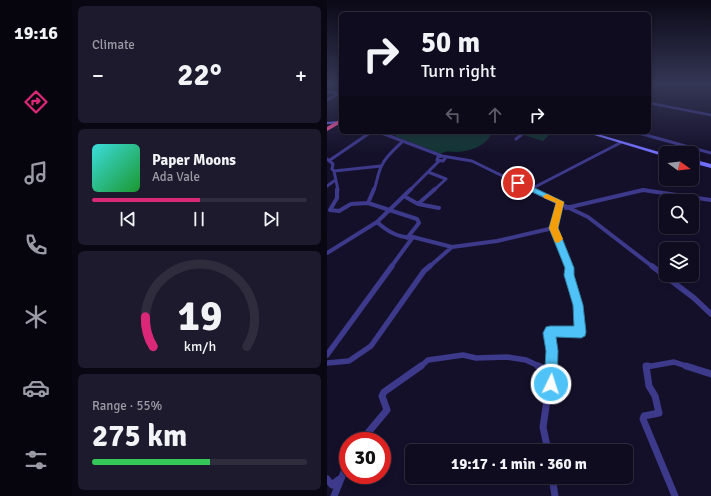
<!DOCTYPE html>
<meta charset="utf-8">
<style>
:root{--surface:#0f0c20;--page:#1d1a2d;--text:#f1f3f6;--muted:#9b9ba5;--line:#2f2c3e;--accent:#db2777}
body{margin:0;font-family:Signika,sans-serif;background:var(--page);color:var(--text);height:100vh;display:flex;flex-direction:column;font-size:15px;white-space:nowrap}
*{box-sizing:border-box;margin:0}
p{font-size:13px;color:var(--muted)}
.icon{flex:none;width:22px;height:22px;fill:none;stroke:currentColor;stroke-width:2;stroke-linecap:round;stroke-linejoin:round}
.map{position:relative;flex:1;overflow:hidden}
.drawer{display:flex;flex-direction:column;gap:6px;padding:6px;background:#080712;width:255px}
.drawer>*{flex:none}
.hud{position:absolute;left:12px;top:12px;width:312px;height:122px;border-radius:6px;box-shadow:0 2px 6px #0003,0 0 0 1px var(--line);background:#0f0c20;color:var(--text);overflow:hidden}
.needle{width:26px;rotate:105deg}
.fabs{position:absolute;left:332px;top:146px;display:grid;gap:8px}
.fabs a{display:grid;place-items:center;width:40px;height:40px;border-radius:6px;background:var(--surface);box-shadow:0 2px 6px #0003,0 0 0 1px var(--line);font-size:20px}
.speed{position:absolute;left:12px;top:432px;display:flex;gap:8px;font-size:20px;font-weight:700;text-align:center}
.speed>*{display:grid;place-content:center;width:52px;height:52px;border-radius:50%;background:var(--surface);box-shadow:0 2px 6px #0003,0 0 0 1px var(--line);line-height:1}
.speed .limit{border:6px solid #d22;background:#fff;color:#111}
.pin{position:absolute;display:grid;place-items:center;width:34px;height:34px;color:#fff;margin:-17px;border:2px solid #fff;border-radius:50%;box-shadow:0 1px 4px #0007}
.me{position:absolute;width:44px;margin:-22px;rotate:4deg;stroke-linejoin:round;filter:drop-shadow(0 0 3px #0008)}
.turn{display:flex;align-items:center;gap:14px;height:84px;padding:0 16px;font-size:18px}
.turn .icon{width:52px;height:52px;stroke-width:2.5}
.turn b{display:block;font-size:28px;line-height:34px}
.lanes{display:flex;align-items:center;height:38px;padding:0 16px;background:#0003;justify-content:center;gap:20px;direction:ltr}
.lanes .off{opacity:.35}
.big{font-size:30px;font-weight:700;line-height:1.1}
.drawer .widget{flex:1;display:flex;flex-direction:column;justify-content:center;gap:6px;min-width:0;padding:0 14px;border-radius:6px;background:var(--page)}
.drawer .dial{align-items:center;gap:0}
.dial svg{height:104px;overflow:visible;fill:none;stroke:var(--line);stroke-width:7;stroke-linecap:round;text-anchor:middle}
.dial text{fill:var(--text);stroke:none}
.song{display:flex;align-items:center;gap:12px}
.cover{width:48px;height:48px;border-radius:6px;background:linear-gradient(135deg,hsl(180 70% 55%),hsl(130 70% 35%))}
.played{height:4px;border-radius:2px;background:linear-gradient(90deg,var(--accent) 50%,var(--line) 50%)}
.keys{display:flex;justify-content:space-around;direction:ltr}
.heat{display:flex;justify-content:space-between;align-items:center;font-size:22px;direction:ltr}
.charge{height:6px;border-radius:3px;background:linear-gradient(90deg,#34c759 55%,var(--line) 0)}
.trip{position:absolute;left:78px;top:444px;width:228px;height:40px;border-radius:6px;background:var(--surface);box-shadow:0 2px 6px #0003,0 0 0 1px var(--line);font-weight:700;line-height:40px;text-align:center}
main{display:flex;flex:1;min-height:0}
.menu{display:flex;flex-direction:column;width:72px;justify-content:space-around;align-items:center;background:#06050d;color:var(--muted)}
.menu .icon{width:28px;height:28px}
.menu .selected{color:var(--accent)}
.menu b{font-size:18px;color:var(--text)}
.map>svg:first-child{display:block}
.green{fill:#123534}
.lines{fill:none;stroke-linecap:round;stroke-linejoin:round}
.street-far4{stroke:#3d398b;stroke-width:2.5}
.street-far3{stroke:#3d398b;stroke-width:3}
.street-far2{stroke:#3d398b;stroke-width:4}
.street-far1{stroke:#3d398b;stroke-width:5.5}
.street{stroke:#3d398b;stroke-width:7}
.secondary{fill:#7470ff;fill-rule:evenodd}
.highway{fill:#ff54a5;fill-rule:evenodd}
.route{fill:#4fc3f7;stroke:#337fa1}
.slow{fill:#f59e0b}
</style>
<main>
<nav class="menu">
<b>19:16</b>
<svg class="icon selected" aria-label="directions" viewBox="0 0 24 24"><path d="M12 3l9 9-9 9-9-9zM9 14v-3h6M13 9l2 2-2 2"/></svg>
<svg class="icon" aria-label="music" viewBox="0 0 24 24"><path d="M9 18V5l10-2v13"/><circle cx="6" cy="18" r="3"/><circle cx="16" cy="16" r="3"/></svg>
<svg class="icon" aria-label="phone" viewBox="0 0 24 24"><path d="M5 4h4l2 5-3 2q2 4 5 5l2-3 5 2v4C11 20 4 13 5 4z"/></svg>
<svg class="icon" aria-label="climate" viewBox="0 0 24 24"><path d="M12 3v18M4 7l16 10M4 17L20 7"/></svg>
<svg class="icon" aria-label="car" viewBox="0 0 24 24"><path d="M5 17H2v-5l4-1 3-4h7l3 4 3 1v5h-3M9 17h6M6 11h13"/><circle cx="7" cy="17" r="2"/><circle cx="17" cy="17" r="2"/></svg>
<svg class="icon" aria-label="filters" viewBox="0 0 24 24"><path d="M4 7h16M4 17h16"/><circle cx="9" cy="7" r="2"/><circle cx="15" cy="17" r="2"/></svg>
</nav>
<section class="drawer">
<div class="widget"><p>Climate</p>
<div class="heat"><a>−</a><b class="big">22°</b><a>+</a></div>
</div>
<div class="widget">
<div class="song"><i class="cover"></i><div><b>Paper Moons</b><p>Ada Vale</p></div></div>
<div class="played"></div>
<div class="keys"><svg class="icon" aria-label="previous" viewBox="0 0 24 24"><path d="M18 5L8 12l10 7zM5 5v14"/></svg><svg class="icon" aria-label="pause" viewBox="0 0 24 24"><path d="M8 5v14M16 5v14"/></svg><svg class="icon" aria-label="next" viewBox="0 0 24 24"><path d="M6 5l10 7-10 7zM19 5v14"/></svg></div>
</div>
<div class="widget dial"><svg viewBox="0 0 100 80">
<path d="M14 69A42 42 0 1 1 86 69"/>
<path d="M14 69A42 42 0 0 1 8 46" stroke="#db2777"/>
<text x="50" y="56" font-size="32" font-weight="700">19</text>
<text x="50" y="72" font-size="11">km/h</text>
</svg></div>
<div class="widget"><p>Range · 55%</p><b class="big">275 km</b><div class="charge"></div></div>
</section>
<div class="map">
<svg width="384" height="496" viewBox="0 0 384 496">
<rect width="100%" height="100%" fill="#14102a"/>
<path class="green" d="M 69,132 L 165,132 L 165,133 C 159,146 144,151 130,152 C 124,152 119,150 114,154 L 68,136 L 70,134 Z
M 201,132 L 225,132 L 216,141 L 197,135 Z"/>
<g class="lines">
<path class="street-far4" d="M 0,92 L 14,93
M 0,100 L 12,93
M 322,103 L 384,115"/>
<path class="street-far3" d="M 52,132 L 115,156
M 308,132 L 384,153
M 189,139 L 198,132
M 119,157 L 116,161 L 110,160 L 111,157 L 115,156 L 145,161 L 204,190
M 0,159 L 6,164 L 5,169 L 7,171 L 11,190
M 3,160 L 44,132
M 7,171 L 54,166
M 101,172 L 119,179 L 107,190
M 0,186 L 7,181
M 204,189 L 293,143
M 47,190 C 50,182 51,172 55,165 C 59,156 69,148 76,141
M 83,190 L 112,161"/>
<path class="street-far2" d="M 10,189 L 10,198 L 3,210 L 12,211 L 24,204 L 41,203 L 90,219 L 92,223 L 80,238
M 202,189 L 261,217 L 326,267
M 77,196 L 91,204 L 112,208
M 233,202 L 226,228 L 242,267
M 41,203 L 47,189
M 91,204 L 108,189
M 239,208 L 316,190 L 384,200
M 50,222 C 60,231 72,239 86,237 L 125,247 L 170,241 L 226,228
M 0,253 L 50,222 L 84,189
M 64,267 L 86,237
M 102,267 L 125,247"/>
<path class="street-far1" d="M 325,266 L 367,298 L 384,314
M 0,355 L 65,266
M 0,363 L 22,361 L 44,346 L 97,271 L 103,266
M 93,367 L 101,360 L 136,355 L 149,358 L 180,357 L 199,360 L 214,367
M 225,367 L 223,331 L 254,332 L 251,305 L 242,275 L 242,266
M 319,367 L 347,362 L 362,367"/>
<path class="street" d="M 211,366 L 225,372
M 321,366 L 319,366 L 322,386 L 328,396 L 332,413 L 317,416 L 316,419 L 348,496
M 359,366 L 384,374
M 34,441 L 60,410 L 55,396 L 57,392 L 94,366
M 221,451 L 216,427 L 225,366
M 225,477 L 228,496
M 0,479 L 5,485 L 11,480
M 7,496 L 21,462"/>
<path class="secondary" d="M 13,121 L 14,123 L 0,124 L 0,122 Z
M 257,132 L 264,132 L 339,154 L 339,157 Z
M 365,159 L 384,164 L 384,168 L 365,163 Z"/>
<path class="highway" d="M 12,120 L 14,120 L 14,123 L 0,131 L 0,127 Z"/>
</g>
<linearGradient id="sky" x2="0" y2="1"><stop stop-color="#0b0917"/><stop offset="0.55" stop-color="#343755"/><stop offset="1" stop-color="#343755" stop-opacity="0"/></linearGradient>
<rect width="384" height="153" fill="url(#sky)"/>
<path class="route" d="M 188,181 L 193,181 L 237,202 L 231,228 L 247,268 L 247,275 L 256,305 L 259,332 L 258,336 L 254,338 L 229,337 L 231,351 L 230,384 L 228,388 L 224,390 L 219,388 L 217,384 L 219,351 L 216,333 L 219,327 L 223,326 L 247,326 L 246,305 L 237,275 L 238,268 L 222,228 L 229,203 L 188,184 Z"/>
<path class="slow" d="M 220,194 L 237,202 L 231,228 L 236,239 L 231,243 L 228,242 L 222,228 L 229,203 L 217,198 L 216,196 Z"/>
</svg>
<div class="fabs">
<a><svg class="needle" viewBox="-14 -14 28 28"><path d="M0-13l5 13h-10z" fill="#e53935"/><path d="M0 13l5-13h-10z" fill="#9b9ba5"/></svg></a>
<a><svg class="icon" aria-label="search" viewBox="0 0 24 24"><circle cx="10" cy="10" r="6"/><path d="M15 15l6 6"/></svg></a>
<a><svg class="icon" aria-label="layers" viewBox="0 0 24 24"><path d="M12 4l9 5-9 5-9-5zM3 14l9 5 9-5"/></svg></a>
</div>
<div class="speed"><div class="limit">30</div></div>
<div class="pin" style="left:191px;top:183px;background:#d93025"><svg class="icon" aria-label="arrive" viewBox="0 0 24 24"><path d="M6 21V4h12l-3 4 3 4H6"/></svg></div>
<svg class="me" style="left:224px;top:384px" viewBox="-20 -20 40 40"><circle r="17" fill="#4fc3f7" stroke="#fff" stroke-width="3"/><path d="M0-11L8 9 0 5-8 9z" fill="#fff"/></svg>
<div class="trip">19:17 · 1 min · 360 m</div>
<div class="hud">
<div class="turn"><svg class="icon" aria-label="right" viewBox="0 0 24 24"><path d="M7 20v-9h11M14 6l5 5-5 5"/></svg><div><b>50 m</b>Turn right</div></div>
<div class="lanes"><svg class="icon off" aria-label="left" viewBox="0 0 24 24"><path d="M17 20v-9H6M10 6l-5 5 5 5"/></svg><svg class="icon off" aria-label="ahead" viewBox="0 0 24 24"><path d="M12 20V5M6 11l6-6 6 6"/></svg><svg class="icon" aria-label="right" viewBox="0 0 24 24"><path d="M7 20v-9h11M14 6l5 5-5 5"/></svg></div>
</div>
</div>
</main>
